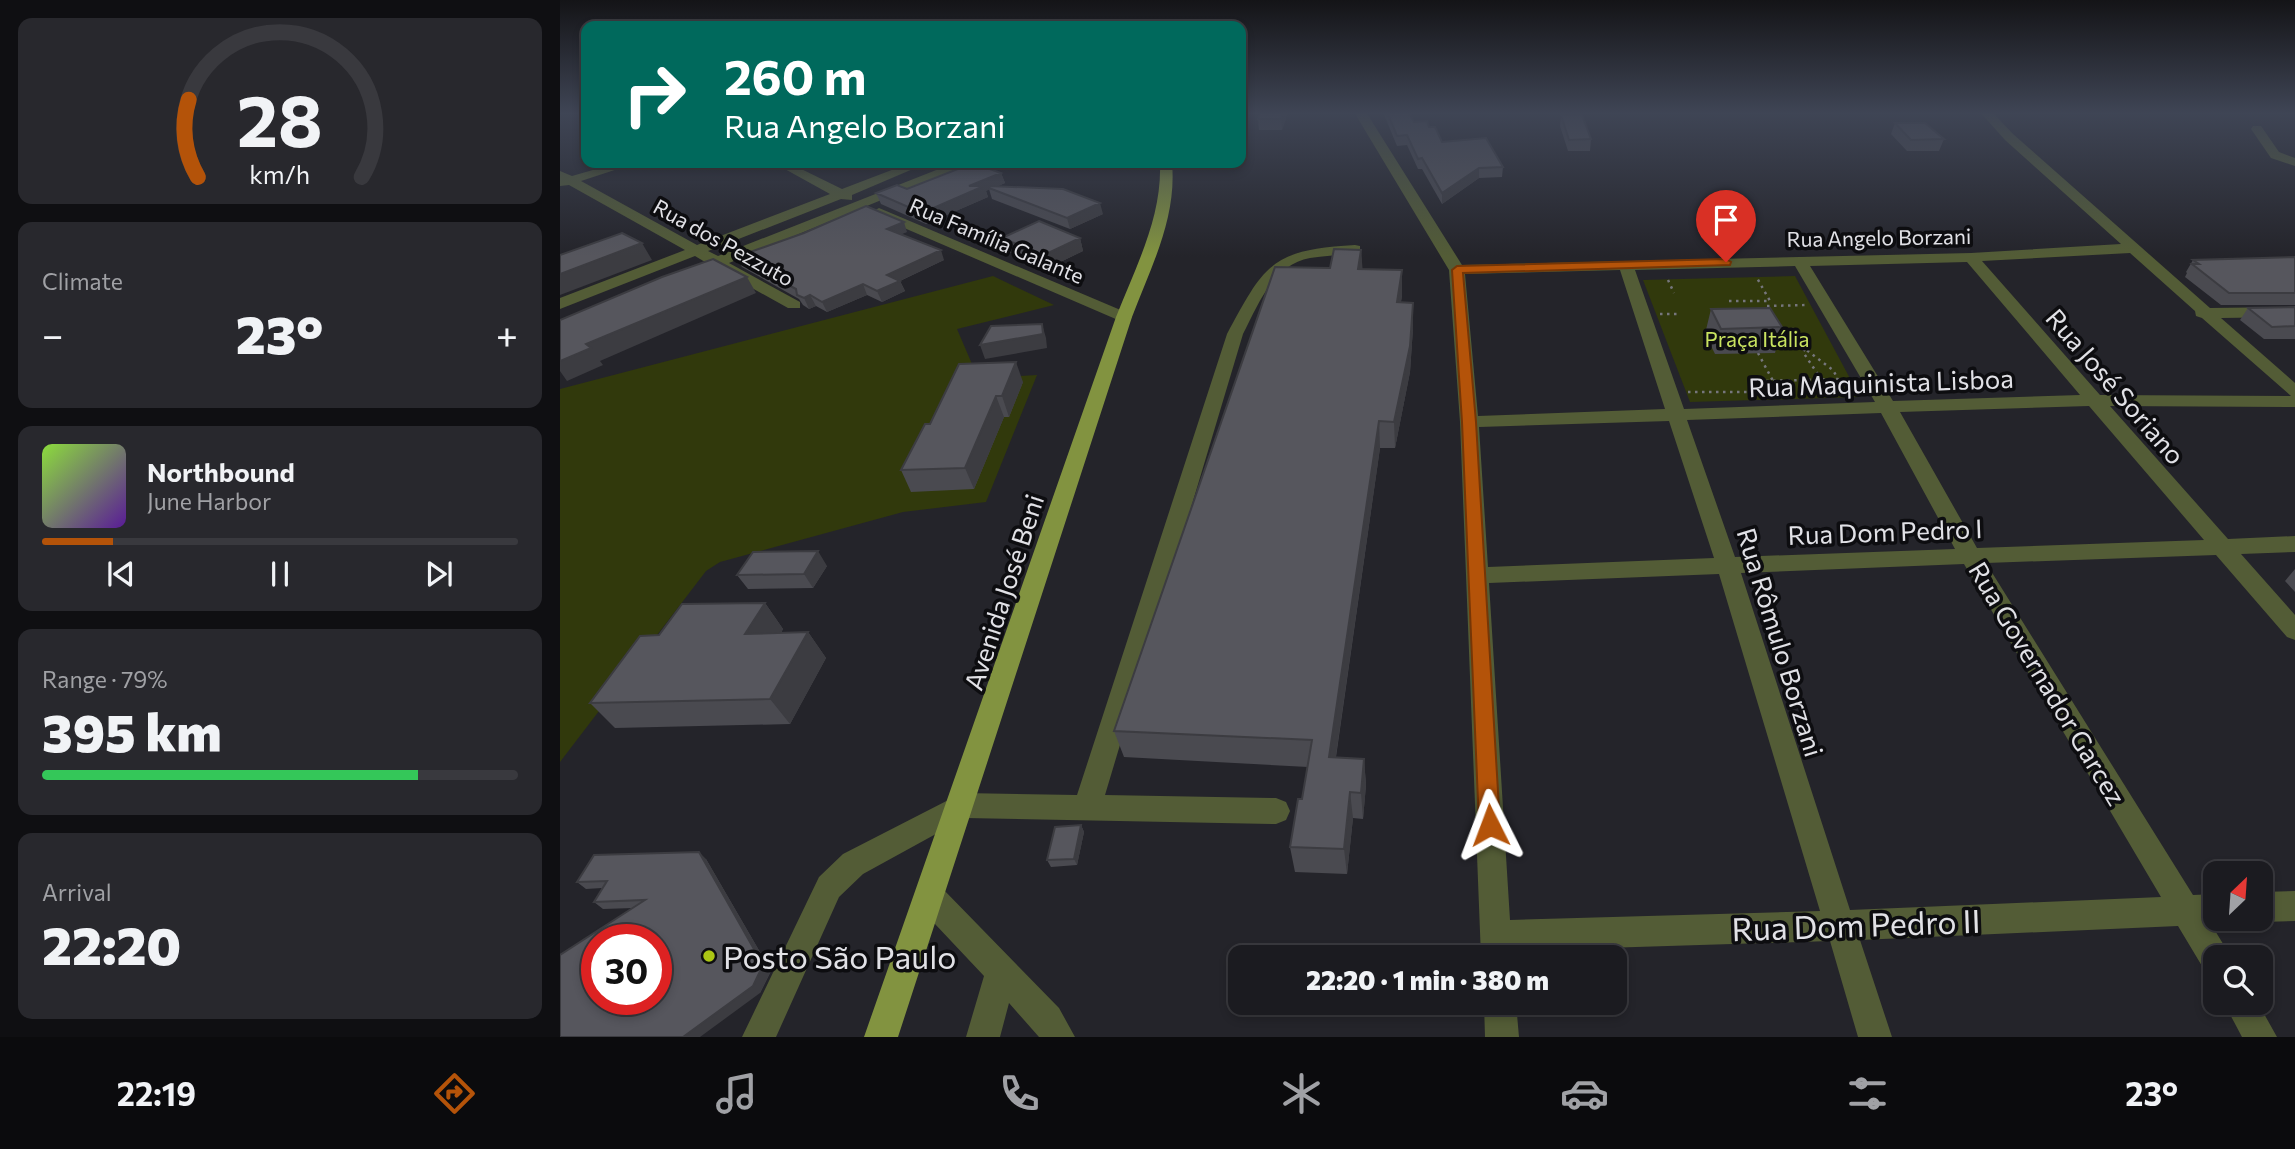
<!DOCTYPE html>
<meta charset="utf-8">
<style>
:root{--surface:#1b1b20;--page:#28282d;--text:#f1f3f6;--muted:#a0a1a5;--line:#39393e;--accent:#b45309}
body{margin:0;font-family:Commissioner,sans-serif;background:var(--page);color:var(--text);height:100vh;display:flex;flex-direction:column;font-size:26px;white-space:nowrap}
*{box-sizing:border-box;margin:0}
p{font-size:23px;color:var(--muted)}
.icon{flex:none;width:38px;height:38px;fill:none;stroke:currentColor;stroke-width:2;stroke-linecap:round;stroke-linejoin:round}
.map{position:relative;flex:1;overflow:hidden}
.drawer{display:flex;flex-direction:column;gap:18px;padding:18px;background:#0f0f12;width:560px}
.drawer>*{flex:none}
.top-card{position:absolute;left:21px;top:21px;width:665px;height:147px;border-radius:14px;box-shadow:0 4px 10px #0003,0 0 0 2px var(--line);background:#00695c;color:#fff;overflow:hidden}
.needle{width:46px;rotate:25deg}
.tools{position:absolute;left:1643px;top:861px;display:grid;gap:14px}
.tools a{display:grid;place-items:center;width:70px;height:70px;border-radius:14px;background:var(--surface);box-shadow:0 4px 10px #0003,0 0 0 2px var(--line);font-size:35px}
.speed{position:absolute;left:21px;top:924px;display:flex;gap:14px;font-size:35px;font-weight:700;text-align:center}
.speed>*{display:grid;place-content:center;width:91px;height:91px;border-radius:50%;background:var(--surface);box-shadow:0 4px 10px #0003,0 0 0 2px var(--line);line-height:1}
.speed .limit{border:10px solid #d22;background:#fff;color:#111}
.pin{position:absolute;display:grid;place-items:center;width:60px;height:60px;color:#fff;margin:-72px -30px;border-radius:50% 50% 50% 0;rotate:-45deg;box-shadow:0 0 7px #0007}
.pin .icon{rotate:45deg}
.me{position:absolute;width:77px;margin:-38px;rotate:357deg;stroke-linejoin:round;filter:drop-shadow(0 0 5px #0008)}
.turn{display:flex;align-items:center;gap:24px;height:147px;padding:0 28px;font-size:32px}
.turn .icon{width:91px;height:91px;stroke-width:2.5}
.turn b{display:block;font-size:49px;line-height:60px}
.big{font-size:52px;font-weight:800;line-height:1.1}
.drawer .card{flex:1;display:flex;flex-direction:column;justify-content:center;gap:10px;min-width:0;padding:0 24px;border-radius:14px;background:var(--page)}
.drawer .dial{align-items:center;gap:0}
.dial svg{height:182px;overflow:visible;fill:none;stroke:var(--line);stroke-width:7;stroke-linecap:round;text-anchor:middle}
.dial text{fill:var(--text);stroke:none}
.song{display:flex;align-items:center;gap:21px}
.cover{width:84px;height:84px;border-radius:10px;background:linear-gradient(135deg,hsl(90 70% 55%),hsl(270 70% 35%))}
.played{height:7px;border-radius:4px;background:linear-gradient(90deg,var(--accent) 15%,var(--line) 15%)}
.keys{display:flex;justify-content:space-around;direction:ltr}
.heat{display:flex;justify-content:space-between;align-items:center;font-size:38px;direction:ltr}
.charge{height:10px;border-radius:5px;background:linear-gradient(90deg,#34c759 79%,var(--line) 0)}
.trip{position:absolute;left:668px;top:945px;width:399px;height:70px;border-radius:14px;background:var(--surface);box-shadow:0 4px 10px #0003,0 0 0 2px var(--line);font-weight:800;line-height:70px;text-align:center}
.tabs{display:flex;height:112px;justify-content:space-around;align-items:center;background:#0b0b0d;color:var(--muted)}
.tabs .icon{width:49px;height:49px}
.tabs .selected{color:var(--accent)}
.tabs b{font-size:32px;color:var(--text)}
main{display:flex;flex:1;min-height:0}
.map>svg:first-child{display:block}
.green{fill:#31390c}
.lines{fill:none;stroke-linecap:round;stroke-linejoin:round}
.path{stroke:#76767c;stroke-width:2.5;stroke-dasharray:2.5 4.5;stroke-linecap:butt}
.minor{fill:#535c36;fill-rule:evenodd}
.major{fill:#829340;fill-rule:evenodd}
.wall{fill:#4a4a50}
.shaded-wall{fill:#3c3c41}
.building{fill:#56565d;stroke:#3c3c41;stroke-width:2;fill-rule:evenodd}
.route{fill:#b45309;stroke:#753606;stroke-width:2}
.poi-dot{fill:#abc614;stroke:#0d0d10;stroke-width:2.5}
.labels{text-anchor:middle;dominant-baseline:central;stroke-width:7;stroke-linejoin:round;paint-order:stroke}
.far-street-label{font-size:21px;fill:#e1e1e6;stroke:#0d0d10}
.far-park-label{font-size:21px;fill:#c9e360;stroke:#0d0d10}
.street-label{font-size:26px;fill:#e1e1e6;stroke:#0d0d10}
.near-street-label{font-size:32px;fill:#e1e1e6;stroke:#0d0d10}
.near-poi-label{font-size:32px;fill:#e1e1e6;stroke:#0d0d10;text-anchor:start}
</style>
<main>
<section class="drawer">
<div class="card dial"><svg viewBox="0 0 100 80">
<path d="M14 69A42 42 0 1 1 86 69"/>
<path d="M14 69A42 42 0 0 1 10 35" stroke="#b45309"/>
<text x="50" y="56" font-size="32" font-weight="700">28</text>
<text x="50" y="72" font-size="11">km/h</text>
</svg></div>
<div class="card"><p>Climate</p>
<div class="heat"><a>−</a><b class="big">23°</b><a>+</a></div>
</div>
<div class="card">
<div class="song"><i class="cover"></i><div><b>Northbound</b><p>June Harbor</p></div></div>
<div class="played"></div>
<div class="keys"><svg class="icon" aria-label="previous" viewBox="0 0 24 24"><path d="M18 5L8 12l10 7zM5 5v14"/></svg><svg class="icon" aria-label="pause" viewBox="0 0 24 24"><path d="M8 5v14M16 5v14"/></svg><svg class="icon" aria-label="next" viewBox="0 0 24 24"><path d="M6 5l10 7-10 7zM19 5v14"/></svg></div>
</div>
<div class="card"><p>Range · 79%</p><b class="big">395 km</b><div class="charge"></div></div>
<div class="card"><p>Arrival</p><b class="big">22:20</b></div>
</section>
<div class="map">
<svg width="1735" height="1037" viewBox="0 0 1735 1037">
<rect width="100%" height="100%" fill="#24242a"/>
<path class="green" d="M 433,276 L 494,305 L 397,329 L 412,364 L 407,379 L 477,375 L 426,502 L 343,512 L 160,562 L 146,571 L 0,762 L 0,389 Z
M 1235,276 L 1300,397 L 1130,402 L 1083,280 Z"/>
<g class="lines">
<path class="path" d="M 1108,280 L 1114,293
M 1169,301 L 1210,301 L 1197,278
M 1207,306 L 1247,305
M 1100,314 L 1121,314
M 1217,330 L 1233,329 L 1245,349 L 1273,370 L 1278,379 L 1206,381 L 1213,392 L 1246,392
M 1245,349 L 1243,352 L 1261,379
M 1198,353 L 1213,381
M 1272,379 L 1279,391
M 1128,392 L 1213,392"/>
<path class="minor" d="M 794,112 L 806,112 L 902,265 L 1411,253 L 1561,244 L 1445,140 L 1420,112 L 1432,112 L 1453,134 L 1650,308 L 1735,307 L 1735,317 L 1661,318 L 1735,383 L 1735,407 L 1550,406 L 1668,539 L 1735,536 L 1735,552 L 1681,554 L 1735,615 L 1735,640 L 1727,637 L 1656,555 L 1426,563 L 1633,895 L 1656,894 L 1656,919 L 1667,919 L 1651,924 L 1671,957 L 1656,957 L 1656,975 L 1645,971 L 1618,926 L 1300,940 L 1332,1037 L 1298,1037 L 1270,941 L 952,951 L 953,957 L 921,957 L 900,422 L 889,270 ZM 1570,253 L 1635,311 L 1636,316 L 1642,318 L 1731,396 L 1540,395 L 1422,261 ZM 1407,262 L 1520,395 L 1333,401 L 1250,266 ZM 1235,266 L 1315,402 L 1124,409 L 1075,270 ZM 1060,270 L 1105,409 L 918,416 L 905,274 ZM 1529,406 L 1644,540 L 1417,548 L 1340,412 ZM 1321,413 L 1395,549 L 1175,557 L 1127,420 ZM 1109,421 L 1154,558 L 928,567 L 919,427 ZM 1404,564 L 1601,897 L 1290,910 L 1181,573 ZM 1159,574 L 1260,911 L 950,920 L 929,583 Z
M 1693,126 L 1701,126 L 1719,152 L 1735,158 L 1735,166 L 1711,158 L 1691,129 Z
M 57,163 L 76,163 L 21,181 L 137,245 L 270,194 L 214,163 L 229,163 L 282,189 L 350,163 L 367,163 L 292,195 L 292,200 L 281,199 L 148,251 L 158,256 L 394,163 L 411,163 L 169,263 L 240,302 L 240,308 L 228,308 L 156,268 L 137,275 L 127,275 L 127,269 L 145,262 L 135,256 L 0,309 L 0,298 L 125,250 L 9,185 L 0,186 L 0,171 L 12,176 Z
M 319,208 L 570,314 L 572,317 L 570,320 L 558,320 L 314,215 L 312,212 Z
M 795,245 L 800,246 L 800,252 C 784,256 767,255 750,258 C 713,265 699,303 683,334 L 545,795 L 716,798 L 726,802 L 730,811 L 726,820 L 716,824 L 405,818 L 303,874 L 279,897 L 216,1037 L 182,1037 L 259,877 L 283,854 L 402,793 L 517,795 L 667,334 C 705,263 712,250 795,245 Z
M 370,883 L 381,887 L 499,1008 L 515,1037 L 479,1037 L 449,1003 L 440,1037 L 406,1037 L 424,976 L 359,907 L 355,897 L 359,887 Z
M 1735,891 L 1735,921 L 1701,922 L 1694,919 L 1701,919 L 1701,892 Z
M 924,1003 L 956,1003 L 959,1037 L 925,1037 Z
M 1664,1003 L 1698,1003 L 1717,1037 L 1682,1037 Z"/>
<path class="major" d="M 600,163 L 612,163 C 617,218 591,267 572,317 L 338,1037 L 304,1037 L 556,317 C 576,266 602,218 600,163 Z"/>
</g>
<path class="wall" d="M 700,112 L 728,112 L 722,130 L 699,130 L 698,119 Z
M 823,112 L 848,112 L 854,122 L 869,127 L 882,142 L 943,167 L 942,177 L 919,178 L 882,204 L 862,169 L 858,169 L 847,145 L 837,146 Z
M 1001,115 L 1031,139 L 1030,151 L 1008,151 L 1000,126 Z
M 1335,123 L 1384,139 L 1379,151 L 1347,151 L 1331,134 Z
M 441,173 L 445,183 L 436,187 L 543,214 L 510,229 L 432,199 L 429,189 L 426,191 L 428,197 L 366,224 L 321,204 L 316,193 Z
M 347,232 L 341,234 L 384,260 L 340,281 L 345,291 L 322,302 L 307,295 L 267,312 L 256,306 L 249,309 L 243,305 L 239,299 L 182,267 L 176,257 Z
M 442,238 L 520,238 L 523,251 L 488,268 L 446,251 Z
M 801,250 L 802,269 L 842,270 L 842,295 L 841,302 L 853,328 L 850,372 L 835,448 L 820,448 L 776,757 L 804,759 L 806,785 L 803,819 L 793,818 L 787,874 L 735,872 L 730,847 L 742,799 L 748,767 L 564,757 L 554,731 L 770,268 Z
M 1735,257 L 1735,305 L 1661,305 L 1625,277 L 1627,273 L 1626,272 L 1633,260 Z
M 1735,307 L 1735,339 L 1704,339 L 1680,320 L 1688,308 Z
M 1151,309 L 1222,327 L 1215,353 L 1155,354 L 1145,334 Z
M 463,382 L 449,417 L 444,417 L 414,489 L 351,492 L 341,470 L 370,424 Z
M 267,566 L 253,588 L 188,589 L 177,575 Z
M 1735,569 L 1735,592 L 1725,581 Z
M 205,603 L 223,629 L 221,633 L 248,632 L 266,658 L 230,724 L 55,728 L 30,703 L 99,635 Z
M 521,825 L 524,832 L 517,865 L 491,867 L 487,860 Z
M 146,859 L 211,971 L 200,993 L 73,908 L 43,909 L 34,902 L 42,888 L 26,889 L 17,882 Z"/>
<path class="shaded-wall" d="M 723,112 L 728,112 L 722,130 L 721,119 Z
M 919,168 L 919,178 L 882,204 L 882,193 Z
M 441,173 L 445,183 L 426,191 L 428,197 L 366,224 L 362,213 L 409,186 Z
M 540,203 L 543,214 L 510,229 L 507,218 Z
M 344,222 L 347,232 L 331,238 L 327,229 Z
M 520,238 L 523,251 L 488,268 L 484,255 Z
M 82,243 L 92,260 L 0,295 L 0,274 Z
M 381,250 L 384,260 L 331,285 L 327,275 Z
M 801,250 L 803,274 L 798,269 Z
M 842,270 L 842,295 L 837,327 L 837,302 Z
M 187,277 L 196,293 L 40,361 L 43,365 L 7,381 L 0,371 L 0,361 L 26,344 Z
M 340,281 L 345,291 L 322,302 L 317,291 Z
M 303,284 L 307,295 L 267,312 L 262,302 Z
M 250,295 L 256,306 L 249,309 L 244,298 Z
M 853,303 L 853,328 L 850,372 L 835,448 L 834,422 Z
M 482,324 L 486,338 L 487,348 L 425,359 L 420,345 Z
M 456,362 L 463,382 L 449,417 L 442,396 Z
M 436,396 L 444,417 L 414,489 L 405,468 Z
M 819,421 L 820,448 L 772,783 L 769,757 Z
M 258,551 L 267,566 L 253,588 L 244,574 Z
M 205,603 L 223,629 L 205,660 L 185,634 Z
M 248,632 L 266,658 L 230,724 L 210,699 Z
M 804,759 L 806,785 L 803,819 L 801,793 Z
M 790,792 L 793,818 L 787,874 L 784,849 Z
M 521,825 L 524,832 L 517,865 L 514,859 Z
M 139,852 L 146,859 L 211,971 L 200,993 L 140,1037 L 123,1037 Z"/>
<path class="building" d="M 700,112 L 723,112 L 721,119 L 698,119 Z
M 827,112 L 848,112 L 854,122 L 867,121 L 869,127 L 875,127 L 882,142 L 926,138 L 943,167 L 919,168 L 882,193 L 862,158 L 858,159 L 847,135 L 837,136 Z
M 1001,115 L 1022,115 L 1031,139 L 1009,140 Z
M 1335,123 L 1365,123 L 1384,139 L 1351,140 Z
M 413,163 L 441,173 L 409,186 L 424,186 L 362,213 L 316,193 L 337,185 L 347,189 Z
M 429,186 L 503,189 L 540,203 L 507,218 L 429,188 Z
M 306,206 L 344,222 L 327,229 L 381,250 L 327,275 L 340,281 L 317,291 L 303,284 L 262,302 L 250,295 L 244,298 L 237,295 L 236,289 L 176,257 L 244,233 Z
M 479,221 L 520,238 L 484,255 L 442,238 Z
M 62,233 L 82,243 L 0,274 L 0,255 Z
M 774,249 L 801,250 L 798,269 L 842,270 L 837,302 L 853,303 L 850,346 L 834,422 L 819,421 L 769,757 L 804,759 L 801,793 L 790,792 L 784,849 L 730,847 L 738,799 L 742,799 L 752,740 L 554,731 L 715,267 L 770,268 Z
M 1735,257 L 1735,293 L 1669,293 L 1632,264 L 1639,264 L 1633,260 Z
M 153,259 L 187,277 L 26,344 L 31,348 L 0,361 L 0,320 L 102,277 Z
M 1735,307 L 1735,326 L 1712,327 L 1688,308 Z
M 1210,308 L 1222,327 L 1161,329 L 1151,309 Z
M 482,324 L 483,334 L 420,345 L 431,326 Z
M 456,362 L 442,396 L 436,396 L 405,468 L 341,470 L 365,424 L 370,424 L 399,364 Z
M 258,551 L 244,574 L 177,575 L 193,552 Z
M 205,603 L 185,634 L 248,632 L 210,699 L 30,703 L 80,636 L 99,635 L 122,604 Z
M 521,825 L 514,859 L 487,860 L 495,827 Z
M 139,852 L 203,965 L 193,986 L 123,1037 L 0,1037 L 0,955 L 85,900 L 34,902 L 47,881 L 17,882 L 34,855 ZM 37,940 L 96,940 L 96,999 L 37,999 Z"/>
<linearGradient id="sky" x2="0" y2="1"><stop stop-color="#141417"/><stop offset="0.44" stop-color="#3f4555"/><stop offset="1" stop-color="#3f4555" stop-opacity="0"/></linearGradient>
<rect width="1735" height="257" fill="url(#sky)"/>
<path class="route" d="M 1166,259 L 1171,262 L 1170,265 L 903,273 L 916,422 L 940,825 L 937,832 L 930,835 L 922,832 L 919,825 L 902,422 L 892,270 L 897,266 Z"/>
<circle class="poi-dot" cx="149" cy="956" r="7"/>
<g class="labels">
<g class="far-street-label">
<text transform="translate(1319 237) rotate(-1)">Rua Angelo Borzani</text>
<text transform="translate(437 240) rotate(23)">Rua Família Galante</text>
<text transform="translate(164 242) rotate(29)">Rua dos Pezzuto</text>
</g>
<g class="far-park-label">
<text x="1197" y="338">Praça Itália</text>
</g>
<g class="street-label">
<text transform="translate(1321 382) rotate(-2)">Rua Maquinista Lisboa</text>
<text transform="translate(1556 386) rotate(49)">Rua José Soriano</text>
<text transform="translate(1325 531) rotate(-2)">Rua Dom Pedro I</text>
<text transform="translate(443 592) rotate(-72)">Avenida José Beni</text>
<text transform="translate(1221 642) rotate(73)">Rua Rômulo Borzani</text>
<text transform="translate(1488 683) rotate(59)">Rua Governador Garcez</text>
</g>
<g class="near-street-label">
<text transform="translate(1296 924) rotate(-2)">Rua Dom Pedro II</text>
</g>
<g class="near-poi-label">
<text x="163" y="956">Posto São Paulo</text>
</g>
</g>
</svg>
<div class="tools">
<a><svg class="needle" viewBox="-14 -14 28 28"><path d="M0-13l5 13h-10z" fill="#e53935"/><path d="M0 13l5-13h-10z" fill="#a0a1a5"/></svg></a>
<a><svg class="icon" aria-label="search" viewBox="0 0 24 24"><circle cx="10" cy="10" r="6"/><path d="M15 15l6 6"/></svg></a>
</div>
<div class="speed"><div class="limit">30</div></div>
<div class="pin" style="left:1166px;top:262px;background:#d93025"><svg class="icon" aria-label="arrive" viewBox="0 0 24 24"><path d="M6 21V4h12l-3 4 3 4H6"/></svg></div>
<svg class="me" style="left:930px;top:825px" viewBox="-20 -20 40 40"><path d="M0-17L14 15 0 8-14 15z" fill="#b45309" stroke="#fff" stroke-width="4"/></svg>
<div class="trip">22:20 · 1 min · 380 m</div>
<div class="top-card">
<div class="turn"><svg class="icon" aria-label="right" viewBox="0 0 24 24"><path d="M7 20v-9h11M14 6l5 5-5 5"/></svg><div><b>260 m</b>Rua Angelo Borzani</div></div>
</div>
</div>
</main>
<nav class="tabs">
<b>22:19</b>
<svg class="icon selected" aria-label="directions" viewBox="0 0 24 24"><path d="M12 3l9 9-9 9-9-9zM9 14v-3h6M13 9l2 2-2 2"/></svg>
<svg class="icon" aria-label="music" viewBox="0 0 24 24"><path d="M9 18V5l10-2v13"/><circle cx="6" cy="18" r="3"/><circle cx="16" cy="16" r="3"/></svg>
<svg class="icon" aria-label="phone" viewBox="0 0 24 24"><path d="M5 4h4l2 5-3 2q2 4 5 5l2-3 5 2v4C11 20 4 13 5 4z"/></svg>
<svg class="icon" aria-label="climate" viewBox="0 0 24 24"><path d="M12 3v18M4 7l16 10M4 17L20 7"/></svg>
<svg class="icon" aria-label="car" viewBox="0 0 24 24"><path d="M5 17H2v-5l4-1 3-4h7l3 4 3 1v5h-3M9 17h6M6 11h13"/><circle cx="7" cy="17" r="2"/><circle cx="17" cy="17" r="2"/></svg>
<svg class="icon" aria-label="filters" viewBox="0 0 24 24"><path d="M4 7h16M4 17h16"/><circle cx="9" cy="7" r="2"/><circle cx="15" cy="17" r="2"/></svg>
<b>23°</b>
</nav>
